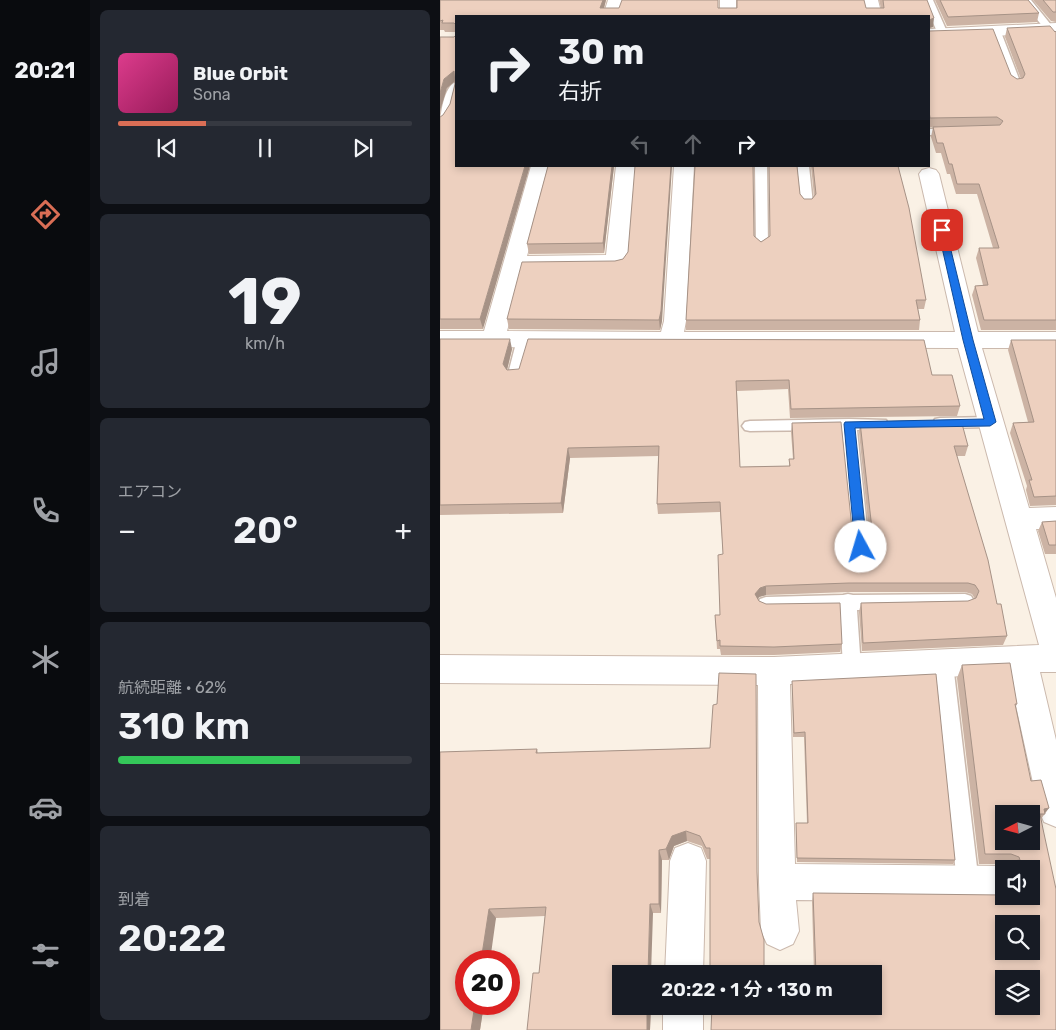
<!DOCTYPE html>
<html lang="ja">
<meta charset="utf-8">
<style>
:root{--surface:#171b24;--page:#242831;--text:#f1f3f6;--muted:#9ea1a6;--line:#363941;--accent:#da6e55}
body{margin:0;font-family:Rubik,"Noto Sans JP",sans-serif;background:var(--page);color:var(--text);height:100vh;display:flex;flex-direction:column;font-size:19px;white-space:nowrap}
*{box-sizing:border-box;margin:0}
p{font-size:16px;color:var(--muted)}
.icon{flex:none;width:28px;height:28px;fill:none;stroke:currentColor;stroke-width:2;stroke-linecap:round;stroke-linejoin:round}
.map{position:relative;flex:1;overflow:hidden}
.side{display:flex;flex-direction:column;gap:10px;padding:10px;background:#0d0f14;width:350px}
.side>*{flex:none}
.hud{position:absolute;left:15px;top:15px;width:475px;height:152px;border-radius:0px;box-shadow:0 2px 8px #0003;background:#171b24;color:var(--text);overflow:hidden}
.needle{width:32px;rotate:264deg}
.buttons{position:absolute;left:555px;top:805px;display:grid;gap:10px}
.buttons a{display:grid;place-items:center;width:45px;height:45px;border-radius:0px;background:var(--surface);box-shadow:0 2px 8px #0003;font-size:25px}
.speed{position:absolute;left:15px;top:950px;display:flex;gap:10px;font-size:25px;font-weight:700;text-align:center}
.speed>*{display:grid;place-content:center;width:65px;height:65px;border-radius:50%;background:var(--surface);box-shadow:0 2px 8px #0003;line-height:1}
.speed .limit{border:8px solid #d22;background:#fff;color:#111}
.pin{position:absolute;display:grid;place-items:center;width:42px;height:42px;color:#fff;margin:-21px;border-radius:10px;box-shadow:0 2px 8px #0006}
.me{position:absolute;width:55px;margin:-28px;rotate:354deg;stroke-linejoin:round;filter:drop-shadow(0 0 4px #0008)}
.turn{display:flex;align-items:center;gap:18px;height:105px;padding:0 20px;font-size:22px}
.turn .icon{width:65px;height:65px;stroke-width:2.5}
.turn b{display:block;font-size:35px;line-height:42px}
.lanes{display:flex;align-items:center;height:48px;padding:0 20px;background:#0003;justify-content:center;gap:25px;direction:ltr}
.lanes .off{opacity:.35}
.big{font-size:38px;font-weight:600;line-height:1.1}
.side .widget{flex:1;display:flex;flex-direction:column;justify-content:center;gap:8px;min-width:0;padding:0 18px;border-radius:8px;background:var(--page)}
.side .dial{align-items:center;gap:0}
.dial b{font-size:65px;line-height:1}
.song{display:flex;align-items:center;gap:15px}
.cover{width:60px;height:60px;border-radius:8px;background:linear-gradient(135deg,hsl(330 70% 55%),hsl(330 70% 35%))}
.played{height:5px;border-radius:2px;background:linear-gradient(90deg,var(--accent) 30%,var(--line) 30%)}
.keys{display:flex;justify-content:space-around;direction:ltr}
.heat{display:flex;justify-content:space-between;align-items:center;font-size:28px;direction:ltr}
.charge{height:8px;border-radius:4px;background:linear-gradient(90deg,#34c759 62%,var(--line) 0)}
.trip{position:absolute;left:172px;top:965px;width:270px;height:50px;border-radius:0px;background:var(--surface);box-shadow:0 2px 8px #0003;font-weight:600;line-height:50px;text-align:center}
main{display:flex;flex:1;min-height:0}
.tab-bar{display:flex;flex-direction:column;width:90px;justify-content:space-around;align-items:center;background:#090b0e;color:var(--muted)}
.tab-bar .icon{width:35px;height:35px}
.tab-bar .current{color:var(--accent)}
.tab-bar b{font-size:22px;color:var(--text)}
.map>svg:first-child{display:block}
.lines{fill:none;stroke-linecap:round;stroke-linejoin:round}
.service-casing{stroke:#cbb9ad;stroke-width:3}
.minor-casing{stroke:#cbb9ad;stroke-width:2}
.service{fill:#fff;fill-rule:evenodd}
.minor{fill:#fff;fill-rule:evenodd}
.wall{fill:#ccb3a4}
.shaded-wall{fill:#a69286}
.building{fill:#edd0bf;stroke:#a69286;fill-rule:evenodd}
.route{fill:#1a73e8;stroke:#114b97}
</style>
<main>
<nav class="tab-bar">
<b>20:21</b>
<svg class="icon current" aria-label="directions" viewBox="0 0 24 24"><path d="M12 3l9 9-9 9-9-9zM9 14v-3h6M13 9l2 2-2 2"/></svg>
<svg class="icon" aria-label="music" viewBox="0 0 24 24"><path d="M9 18V5l10-2v13"/><circle cx="6" cy="18" r="3"/><circle cx="16" cy="16" r="3"/></svg>
<svg class="icon" aria-label="phone" viewBox="0 0 24 24"><path d="M5 4h4l2 5-3 2q2 4 5 5l2-3 5 2v4C11 20 4 13 5 4z"/></svg>
<svg class="icon" aria-label="climate" viewBox="0 0 24 24"><path d="M12 3v18M4 7l16 10M4 17L20 7"/></svg>
<svg class="icon" aria-label="car" viewBox="0 0 24 24"><path d="M5 17H2v-5l4-1 3-4h7l3 4 3 1v5h-3M9 17h6M6 11h13"/><circle cx="7" cy="17" r="2"/><circle cx="17" cy="17" r="2"/></svg>
<svg class="icon" aria-label="filters" viewBox="0 0 24 24"><path d="M4 7h16M4 17h16"/><circle cx="9" cy="7" r="2"/><circle cx="15" cy="17" r="2"/></svg>
</nav>
<section class="side">
<div class="widget">
<div class="song"><i class="cover"></i><div><b>Blue Orbit</b><p>Sona</p></div></div>
<div class="played"></div>
<div class="keys"><svg class="icon" aria-label="previous" viewBox="0 0 24 24"><path d="M18 5L8 12l10 7zM5 5v14"/></svg><svg class="icon" aria-label="pause" viewBox="0 0 24 24"><path d="M8 5v14M16 5v14"/></svg><svg class="icon" aria-label="next" viewBox="0 0 24 24"><path d="M6 5l10 7-10 7zM19 5v14"/></svg></div>
</div>
<div class="widget dial"><b>19</b><p>km/h</p></div>
<div class="widget"><p>エアコン</p>
<div class="heat"><a>−</a><b class="big">20°</b><a>+</a></div>
</div>
<div class="widget"><p>航続距離 · 62%</p><b class="big">310 km</b><div class="charge"></div></div>
<div class="widget"><p>到着</p><b class="big">20:22</b></div>
</section>
<div class="map">
<svg width="616" height="1030" viewBox="0 0 616 1030">
<rect width="100%" height="100%" fill="#faf1e5"/>
<g class="lines">
<g class="service-casing">
<path id="service" d="M 483,0 L 493,0 L 508,34 L 506,36 L 500,36 L 498,34 Z
M 581,0 L 591,0 L 616,31 L 616,40 L 613,39 Z
M 556,29 L 561,32 L 581,84 L 580,86 L 576,87 L 571,84 L 551,32 Z
M 16,82 C 17,92 12,123 0,126 C 0,115 4,86 16,82 Z
M 489,129 L 515,129 L 520,132 L 515,135 L 489,135 Z
M 315,166 L 327,166 L 328,246 L 322,250 L 316,246 Z
M 357,166 L 369,166 L 373,204 L 371,207 L 363,207 L 361,204 Z
M 84,334 L 89,336 L 91,339 L 82,374 L 80,378 L 70,378 L 68,374 L 77,339 L 79,336 Z
M 550,417 L 555,418 L 557,422 L 555,426 L 550,427 L 500,428 L 495,427 L 493,423 L 495,419 L 500,418 Z
M 409,419 L 446,420 L 448,424 L 446,428 L 417,430 L 429,547 L 427,552 L 421,554 L 415,552 L 413,547 L 402,430 L 310,431 L 305,430 L 302,426 L 305,422 L 310,421 Z
M 408,594 L 413,595 L 525,594 L 531,596 L 534,601 L 531,606 L 525,608 L 417,610 L 421,668 L 418,674 L 412,676 L 406,674 L 403,668 L 400,610 L 326,611 L 320,609 L 317,604 L 320,599 L 326,597 L 403,595 Z
M 504,656 L 510,658 L 513,664 L 539,884 L 536,892 L 528,895 L 520,892 L 517,884 L 495,664 L 498,658 Z"/>
</g>
<g class="minor-casing">
<path id="minor" d="M 168,0 L 184,0 L 179,16 L 163,16 Z
M 280,0 L 296,0 L 296,16 L 280,16 Z
M 422,0 L 438,0 L 442,16 L 426,16 Z
M 616,23 L 616,33 L 489,39 L 489,29 Z
M 91,166 L 111,166 L 87,256 L 166,255 L 176,166 L 196,166 L 187,262 L 184,267 L 176,269 L 83,270 L 67,331 L 221,332 L 224,321 L 234,166 L 254,166 L 246,321 L 244,332 L 515,332 L 479,174 L 482,170 L 489,168 L 496,170 L 499,174 L 538,332 L 616,332 L 616,348 L 542,348 L 589,508 L 616,507 L 616,529 L 596,529 L 616,598 L 616,672 L 600,672 L 616,740 L 616,827 L 604,822 L 599,810 L 569,674 L 350,684 L 355,864 L 564,866 L 571,869 L 564,869 L 564,896 L 577,897 L 564,902 L 356,900 L 359,931 L 353,944 L 340,950 L 327,944 L 321,931 L 319,882 L 318,685 L 0,683 L 0,655 L 334,657 L 599,645 L 518,348 L 0,347 L 0,331 L 44,331 Z
M 248,843 L 261,848 L 266,861 L 263,974 L 225,974 L 230,861 L 235,848 Z
M 223,1006 L 263,1006 L 263,1030 L 223,1030 Z"/>
</g>
<use href="#service" class="service"/>
<use href="#minor" class="minor"/>
</g>
<path class="wall" d="M 0,0 L 166,0 L 164,8 L 441,8 L 439,0 L 487,0 L 493,27 L 489,28 L 489,31 L 571,75 L 577,79 L 581,79 L 565,37 L 567,28 L 616,31 L 616,330 L 541,330 L 532,295 L 535,286 L 543,285 L 536,258 L 539,248 L 553,248 L 537,194 L 516,194 L 510,174 L 507,174 L 501,153 L 496,153 L 491,137 L 493,127 L 498,127 L 489,127 L 489,16 L 16,16 L 43,329 L 0,329 L 0,117 L 3,115 L 10,104 L 15,84 L 15,81 L 7,88 L 14,37 L 16,35 L 16,32 L 5,32 L 4,30 L 0,30 Z
M 495,0 L 588,0 L 599,13 L 597,22 L 507,26 Z
M 593,0 L 616,0 L 616,22 L 611,21 Z
M 108,166 L 174,166 L 164,253 L 89,254 L 87,244 Z
M 371,166 L 458,166 L 486,300 L 484,309 L 478,309 L 480,320 L 479,330 L 246,330 L 246,320 L 314,236 L 321,242 L 330,236 L 360,194 L 364,199 L 372,199 L 374,196 Z
M 188,252 L 222,321 L 220,330 L 69,329 L 67,319 L 175,261 L 183,259 Z
M 0,339 L 72,349 L 67,370 L 492,375 L 520,406 L 517,416 L 350,418 L 348,389 L 297,391 L 300,467 L 349,466 L 349,459 L 353,459 L 351,432 L 352,423 L 416,545 L 423,547 L 430,543 L 419,432 L 420,422 L 528,446 L 525,456 L 516,456 L 557,604 L 567,636 L 563,645 L 422,651 L 419,612 L 421,603 L 528,601 L 535,599 L 532,594 L 525,592 L 408,592 L 326,595 L 319,597 L 318,600 L 319,601 L 402,644 L 400,652 L 334,655 L 281,655 L 280,649 L 277,649 L 275,615 L 280,615 L 283,554 L 280,512 L 218,514 L 217,504 L 218,456 L 130,458 L 123,513 L 0,515 Z
M 571,340 L 616,340 L 616,505 L 590,506 L 586,490 L 587,486 L 570,433 L 573,423 L 588,422 L 568,350 Z
M 616,521 L 616,554 L 605,554 L 598,531 L 602,522 Z
M 522,665 L 577,704 L 575,708 L 591,781 L 609,808 L 601,819 L 616,1030 L 434,1006 L 434,974 L 374,974 L 372,902 L 373,893 L 591,896 L 591,869 L 567,869 L 569,866 L 564,864 L 539,864 L 517,678 Z
M 352,681 L 515,860 L 513,864 L 357,862 L 356,823 L 367,823 L 364,737 L 353,737 Z
M 270,748 L 270,859 L 267,859 L 262,846 L 247,841 L 234,846 L 229,860 L 222,860 L 221,913 L 213,913 L 181,1006 L 211,1006 L 210,1030 L 87,1030 L 99,973 L 105,916 L 56,918 L 26,1004 L 44,1004 L 40,1030 L 0,1030 L 97,749 L 98,753 Z"/>
<path class="shaded-wall" d="M 163,0 L 166,0 L 162,16 L 160,8 Z
M 494,18 L 493,27 L 489,28 L 489,20 Z
M 14,71 L 16,80 L 7,88 L 0,111 L 0,93 L 4,79 Z
M 85,166 L 90,166 L 43,329 L 40,319 Z
M 172,166 L 174,166 L 164,253 L 163,243 Z
M 231,166 L 232,166 L 222,321 L 220,330 L 219,320 Z
M 70,339 L 72,349 L 66,374 L 63,364 Z
M 128,448 L 130,458 L 123,513 L 121,503 Z
M 326,586 L 326,595 L 319,597 L 315,603 L 315,594 L 320,588 Z
M 609,808 L 604,814 L 604,809 Z
M 246,831 L 247,841 L 234,846 L 229,860 L 226,849 L 232,836 Z
M 219,850 L 222,860 L 221,913 L 219,904 Z
M 210,904 L 213,913 L 211,974 L 208,974 Z
M 49,909 L 56,918 L 50,961 L 41,961 Z
M 35,1004 L 44,1004 L 40,1030 L 31,1030 Z
M 207,1006 L 211,1006 L 210,1030 L 207,1030 Z"/>
<path class="building" d="M 0,0 L 163,0 L 160,8 L 179,8 L 182,0 L 278,0 L 278,8 L 297,8 L 297,0 L 424,0 L 426,8 L 444,8 L 443,0 L 487,0 L 494,18 L 489,20 L 489,16 L 16,16 L 16,166 L 85,166 L 40,319 L 0,319 L 0,117 L 3,115 L 10,104 L 15,84 L 14,71 L 4,79 L 0,93 L 0,37 L 14,37 L 16,35 L 16,25 L 14,23 L 2,23 L 3,20 L 0,21 Z
M 500,0 L 588,0 L 599,13 L 508,17 Z
M 603,0 L 616,0 L 616,12 L 613,12 Z
M 489,25 L 489,31 L 553,29 L 571,75 L 577,79 L 583,78 L 585,74 L 567,28 L 610,26 L 615,32 L 616,31 L 616,320 L 544,320 L 535,286 L 548,285 L 539,248 L 559,248 L 539,184 L 517,184 L 512,164 L 509,164 L 503,143 L 497,143 L 493,127 L 560,125 L 563,121 L 557,117 L 490,118 L 489,111 Z
M 108,166 L 172,166 L 163,243 L 87,244 Z
M 195,166 L 231,166 L 221,311 L 219,320 L 67,319 L 82,262 L 175,261 L 183,259 L 188,252 Z
M 255,166 L 313,166 L 314,236 L 321,242 L 330,236 L 329,166 L 357,166 L 360,194 L 364,199 L 372,199 L 376,194 L 373,166 L 458,166 L 469,208 L 486,300 L 476,300 L 480,320 L 246,320 Z
M 0,339 L 70,339 L 63,364 L 67,370 L 79,369 L 88,339 L 484,340 L 492,375 L 512,375 L 520,406 L 351,409 L 349,380 L 296,381 L 300,467 L 350,466 L 349,459 L 354,459 L 352,423 L 401,422 L 413,538 L 416,545 L 423,547 L 430,544 L 433,538 L 420,422 L 521,420 L 528,446 L 514,446 L 548,560 L 557,604 L 561,604 L 567,636 L 423,643 L 421,603 L 528,601 L 536,598 L 539,591 L 535,585 L 528,583 L 409,583 L 326,586 L 320,588 L 315,594 L 319,601 L 326,604 L 400,603 L 402,644 L 334,647 L 280,646 L 280,640 L 277,641 L 275,615 L 280,615 L 278,555 L 283,554 L 280,502 L 217,504 L 219,446 L 128,448 L 121,503 L 0,505 Z
M 571,340 L 616,340 L 616,496 L 594,497 L 589,480 L 592,480 L 573,423 L 594,422 Z
M 616,521 L 616,545 L 609,545 L 602,522 Z
M 570,663 L 577,704 L 575,704 L 591,781 L 601,780 L 609,808 L 604,809 L 605,814 L 600,814 L 603,829 L 616,889 L 616,1030 L 271,1030 L 272,1006 L 434,1006 L 434,974 L 376,974 L 373,893 L 564,895 L 564,896 L 591,896 L 591,869 L 573,869 L 573,861 L 580,860 L 579,857 L 571,854 L 545,854 L 522,665 ZM 564,814 L 591,814 L 591,841 L 564,841 ZM 564,924 L 591,924 L 591,951 L 564,951 ZM 564,979 L 591,979 L 591,1006 L 564,1006 Z
M 279,673 L 316,674 L 317,872 L 319,922 L 324,940 L 324,974 L 270,974 L 270,848 L 266,848 L 260,836 L 246,831 L 232,836 L 226,849 L 219,850 L 219,904 L 210,904 L 208,974 L 181,974 L 181,1006 L 207,1006 L 207,1030 L 87,1030 L 93,973 L 99,973 L 106,907 L 49,909 L 41,961 L 26,961 L 26,1004 L 35,1004 L 31,1030 L 0,1030 L 0,752 L 97,749 L 96,753 L 270,748 L 273,705 L 277,704 Z
M 496,674 L 515,860 L 357,858 L 356,823 L 368,823 L 365,732 L 354,733 L 352,681 Z"/>
<path class="route" d="M 502,227 L 506,230 L 533,340 L 556,422 L 550,426 L 415,428 L 427,547 L 425,550 L 417,550 L 415,547 L 404,424 L 405,422 L 544,419 L 523,340 L 498,230 Z"/>
</svg>
<div class="buttons">
<a><svg class="needle" viewBox="-14 -14 28 28"><path d="M0-13l5 13h-10z" fill="#e53935"/><path d="M0 13l5-13h-10z" fill="#9ea1a6"/></svg></a>
<a><svg class="icon" aria-label="sound" viewBox="0 0 24 24"><path d="M4 9h4l5-4v14l-5-4H4zM17 9q2 3 0 6"/></svg></a>
<a><svg class="icon" aria-label="search" viewBox="0 0 24 24"><circle cx="10" cy="10" r="6"/><path d="M15 15l6 6"/></svg></a>
<a><svg class="icon" aria-label="layers" viewBox="0 0 24 24"><path d="M12 4l9 5-9 5-9-5zM3 14l9 5 9-5"/></svg></a>
</div>
<div class="speed"><div class="limit">20</div></div>
<div class="pin" style="left:502px;top:230px;background:#d93025"><svg class="icon" aria-label="arrive" viewBox="0 0 24 24"><path d="M6 21V4h12l-3 4 3 4H6"/></svg></div>
<svg class="me" style="left:421px;top:547px" viewBox="-20 -20 40 40"><circle r="19" fill="#fff"/><path d="M0-13L10 11 0 6-10 11z" fill="#1a73e8"/></svg>
<div class="trip">20:22 · 1 分 · 130 m</div>
<div class="hud">
<div class="turn"><svg class="icon" aria-label="right" viewBox="0 0 24 24"><path d="M7 20v-9h11M14 6l5 5-5 5"/></svg><div><b>30 m</b>右折</div></div>
<div class="lanes"><svg class="icon off" aria-label="left" viewBox="0 0 24 24"><path d="M17 20v-9H6M10 6l-5 5 5 5"/></svg><svg class="icon off" aria-label="ahead" viewBox="0 0 24 24"><path d="M12 20V5M6 11l6-6 6 6"/></svg><svg class="icon" aria-label="right" viewBox="0 0 24 24"><path d="M7 20v-9h11M14 6l5 5-5 5"/></svg></div>
</div>
</div>
</main>
